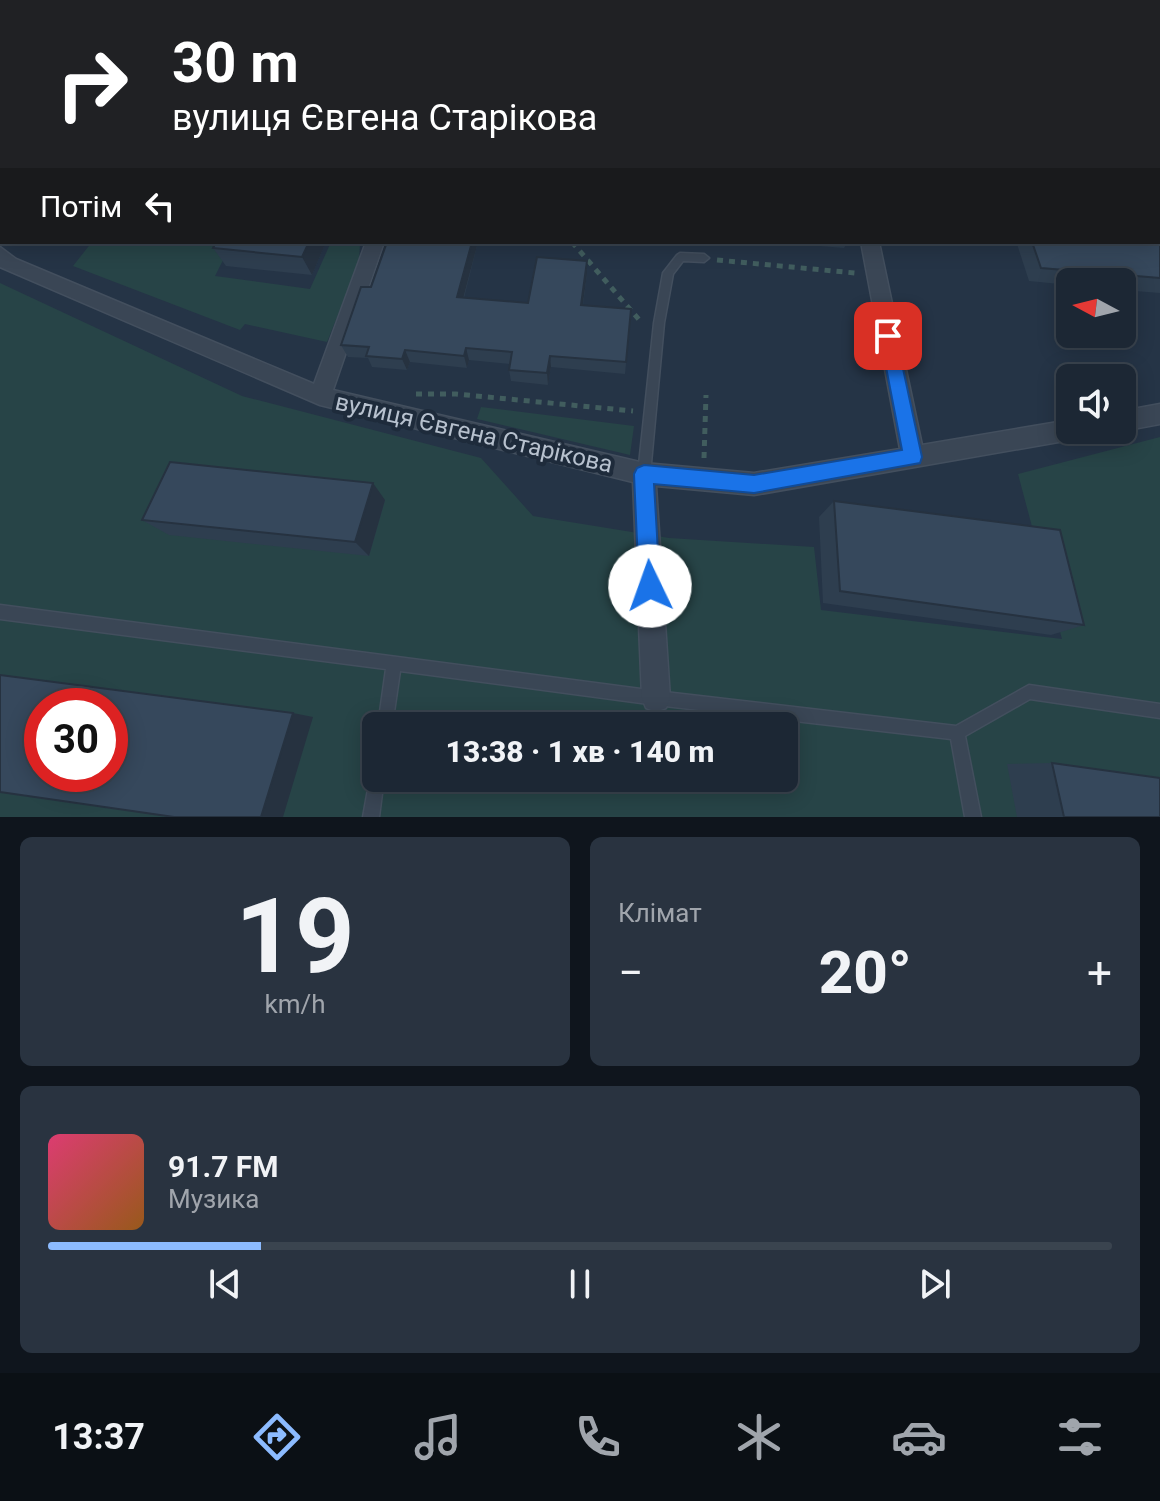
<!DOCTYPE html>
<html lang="uk">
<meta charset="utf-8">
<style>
:root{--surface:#1c2734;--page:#293340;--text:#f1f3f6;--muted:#a0a5ac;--line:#3a444f;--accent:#8cbbff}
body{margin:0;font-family:Roboto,sans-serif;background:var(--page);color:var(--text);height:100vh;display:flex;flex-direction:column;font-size:30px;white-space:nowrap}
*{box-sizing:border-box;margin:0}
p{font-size:26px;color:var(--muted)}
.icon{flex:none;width:44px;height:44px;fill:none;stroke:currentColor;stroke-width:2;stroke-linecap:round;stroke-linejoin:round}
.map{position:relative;height:817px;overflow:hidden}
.drawer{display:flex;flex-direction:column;gap:20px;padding:20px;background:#0f151d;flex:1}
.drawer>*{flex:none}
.banner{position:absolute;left:0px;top:0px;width:1160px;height:244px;box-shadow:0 4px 20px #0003,0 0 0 2px var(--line);background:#202124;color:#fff;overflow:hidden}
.needle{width:52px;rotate:277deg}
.fabs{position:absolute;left:1056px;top:268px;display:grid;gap:16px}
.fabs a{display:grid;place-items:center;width:80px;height:80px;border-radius:12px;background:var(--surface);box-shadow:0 4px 20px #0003,0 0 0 2px var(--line);font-size:40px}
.speed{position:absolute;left:24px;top:688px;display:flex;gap:16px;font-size:40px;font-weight:700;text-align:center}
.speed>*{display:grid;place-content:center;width:104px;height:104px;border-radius:50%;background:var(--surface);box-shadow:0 4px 20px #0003,0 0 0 2px var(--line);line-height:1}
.speed .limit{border:12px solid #d22;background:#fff;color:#111}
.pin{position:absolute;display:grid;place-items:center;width:68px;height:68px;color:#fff;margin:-34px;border-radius:16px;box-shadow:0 4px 12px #0006}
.me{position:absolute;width:88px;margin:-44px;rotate:357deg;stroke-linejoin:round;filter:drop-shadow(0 0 6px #0008)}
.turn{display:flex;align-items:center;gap:28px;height:168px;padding:0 40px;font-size:36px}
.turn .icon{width:104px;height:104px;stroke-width:2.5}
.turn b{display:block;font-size:56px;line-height:68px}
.then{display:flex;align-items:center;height:76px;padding:0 40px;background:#0003;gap:16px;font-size:30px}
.big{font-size:60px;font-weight:800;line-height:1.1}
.drawer .tile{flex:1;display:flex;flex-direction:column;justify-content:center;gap:12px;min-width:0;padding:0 28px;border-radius:12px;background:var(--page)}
.drawer .dial{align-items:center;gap:0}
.dial b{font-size:104px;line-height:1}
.song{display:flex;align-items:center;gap:24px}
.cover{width:96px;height:96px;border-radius:12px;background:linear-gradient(135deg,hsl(340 70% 55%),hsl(30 70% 35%))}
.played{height:8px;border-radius:4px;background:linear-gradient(90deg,var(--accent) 20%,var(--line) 20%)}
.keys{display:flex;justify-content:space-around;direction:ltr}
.heat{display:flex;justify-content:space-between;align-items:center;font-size:44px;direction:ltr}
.drawer .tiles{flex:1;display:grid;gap:20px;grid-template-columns:1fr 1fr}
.tile:last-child{grid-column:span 2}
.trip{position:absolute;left:362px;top:712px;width:436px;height:80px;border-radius:12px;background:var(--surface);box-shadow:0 4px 20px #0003,0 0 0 2px var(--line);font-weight:800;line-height:80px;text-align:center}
.menu{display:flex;height:128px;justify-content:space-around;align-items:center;background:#0b1015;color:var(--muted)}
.menu .icon{width:56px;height:56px}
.menu .selected{color:var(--accent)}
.menu b{font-size:36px;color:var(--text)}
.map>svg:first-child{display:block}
.green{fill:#274447;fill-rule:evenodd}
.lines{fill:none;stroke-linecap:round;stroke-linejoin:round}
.service-casing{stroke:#434f5e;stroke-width:3}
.minor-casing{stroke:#434f5e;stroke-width:3}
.path{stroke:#415d5e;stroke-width:5;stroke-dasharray:6 6;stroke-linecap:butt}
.service{fill:#3a4655;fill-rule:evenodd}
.minor{fill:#3a4655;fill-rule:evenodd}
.wall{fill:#2e3e4f}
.shaded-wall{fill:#263240}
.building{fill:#36485c;stroke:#263240;stroke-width:2;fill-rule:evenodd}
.route{fill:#1a73e8;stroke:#114b97;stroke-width:2}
.labels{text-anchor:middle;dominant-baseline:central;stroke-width:8;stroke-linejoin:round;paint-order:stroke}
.street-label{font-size:24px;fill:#b7c1ce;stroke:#1e2b3b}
</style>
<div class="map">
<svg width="1160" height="817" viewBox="0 0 1160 817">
<rect width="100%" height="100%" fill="#253446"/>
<path class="green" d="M 92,242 L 232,242 L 215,276 L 310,289 L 331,242 L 360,242 L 359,263 L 327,342 L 245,324 L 240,330 L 73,266 Z
M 0,283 L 242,396 L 481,458 L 533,516 L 669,538 L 814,547 L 821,610 L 1062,639 L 1018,474 L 1160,437 L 1160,817 L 0,817 ZM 42,706 L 110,706 L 110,774 L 42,774 ZM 376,726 L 784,726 L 784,778 L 376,778 Z
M 481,407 L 634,426 L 630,455 L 477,419 Z"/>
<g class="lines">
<g class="service-casing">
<path id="service" d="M 680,253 L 704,254 L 709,258 L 704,262 L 683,261 L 673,274 L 664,323 L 650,474 L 648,478 L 644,479 L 640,478 L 638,474 L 654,323 L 663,273 L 677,255 Z
M 0,605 L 656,691 L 956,726 L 1029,685 L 1160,704 L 1160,718 L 1030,699 L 965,736 L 981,817 L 965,817 L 951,739 L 656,705 L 400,671 L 392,726 L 378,726 L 386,669 L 0,619 Z
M 376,771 L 376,778 L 384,778 L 379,817 L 363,817 L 370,778 L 372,773 Z"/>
</g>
<g class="minor-casing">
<path id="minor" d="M 0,0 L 14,0 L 14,2 L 2,2 L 2,5 Z
M 822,0 L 836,0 L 836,2 L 822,2 Z
M 2,61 L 2,85 L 0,86 L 0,62 Z
M 366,242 L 384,242 L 333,390 L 644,463 L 754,473 L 900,449 L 861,242 L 879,242 L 922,445 L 1070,420 L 1070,430 L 1081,430 L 1078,437 L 1070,440 L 754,495 L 656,486 L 670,698 L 666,708 L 656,712 L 646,708 L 642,698 L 633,482 L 320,405 L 0,267 L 0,247 L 16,259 L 314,384 Z
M 1160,404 L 1160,424 L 1122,431 L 1120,430 L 1122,411 Z"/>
</g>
<path class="path" d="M 572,242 L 641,322
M 717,260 L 855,273
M 416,394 L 456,394 L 633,411
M 704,458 L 706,395"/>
<use href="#service" class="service"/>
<use href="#minor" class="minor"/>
</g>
<path class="wall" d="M 736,0 L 777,0 L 777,2 L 736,2 Z
M 975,0 L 1039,0 L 1040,2 L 974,2 Z
M 1102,0 L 1160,0 L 1160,15 L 1158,18 L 1158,2 L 1103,2 Z
M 216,242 L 326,242 L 312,275 L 226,266 L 213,248 Z
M 478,242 L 464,298 L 528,303 L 587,274 L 583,305 L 631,309 L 625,374 L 551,367 L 548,385 L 511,381 L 509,370 L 510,364 L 469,360 L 467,368 L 410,362 L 407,370 L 372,367 L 368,358 L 348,357 L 341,345 L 371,287 Z
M 772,242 L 848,242 L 844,248 Z
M 1019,242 L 1160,242 L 1160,293 L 1122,290 L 1122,282 L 1070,282 L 1070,285 L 1029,281 L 1017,244 Z
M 385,500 L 369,556 L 169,535 L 142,520 Z
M 834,501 L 1084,625 L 1051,635 L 823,603 L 819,517 Z
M 1052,763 L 1160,817 L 1017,817 L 1007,764 Z"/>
<path class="shaded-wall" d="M 143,0 L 181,0 L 182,2 L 141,2 Z
M 186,0 L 206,0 L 205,2 L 187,2 Z
M 385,0 L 399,0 L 398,2 L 384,2 Z
M 309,242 L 326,242 L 312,275 L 302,257 Z
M 472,242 L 478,242 L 460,310 L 457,297 Z
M 587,261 L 587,274 L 581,317 L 581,305 Z
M 466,348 L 469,360 L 467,368 L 464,356 Z
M 405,350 L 410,362 L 407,370 L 402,359 Z
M 550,356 L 551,367 L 548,385 L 547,373 Z
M 373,483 L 385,500 L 369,556 L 355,542 Z
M 293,713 L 313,717 L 283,817 L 261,817 Z"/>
<path class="building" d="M 109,0 L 143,0 L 141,2 L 107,2 Z
M 333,0 L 385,0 L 384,2 L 332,2 Z
M 748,0 L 777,0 L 777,2 L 748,2 Z
M 1000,0 L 1039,0 L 1040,2 L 1001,2 Z
M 216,242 L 309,242 L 302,257 L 213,248 Z
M 387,242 L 472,242 L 457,297 L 528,303 L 537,257 L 587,261 L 581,305 L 631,309 L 626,362 L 550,356 L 547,373 L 509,370 L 512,352 L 466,348 L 464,356 L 405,350 L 402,359 L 366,356 L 369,347 L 341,345 L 361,287 L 371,287 Z
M 1032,242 L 1160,242 L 1160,278 L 1041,268 Z
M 170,462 L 373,483 L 355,542 L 142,520 Z
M 834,501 L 1060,530 L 1084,625 L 840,591 Z
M 0,675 L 293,713 L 261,817 L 174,817 L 0,792 ZM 42,706 L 110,706 L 110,774 L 42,774 Z
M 1052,763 L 1160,778 L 1160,817 L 1064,817 Z"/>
<path class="route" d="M 888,329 L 896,336 L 922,457 L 920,463 L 754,493 L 654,484 L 660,586 L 657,594 L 650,597 L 642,594 L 639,586 L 634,474 L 637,468 L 644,465 L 754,475 L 902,450 L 880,336 Z"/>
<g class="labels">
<g class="street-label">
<text transform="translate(474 433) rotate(13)">вулиця Євгена Старікова</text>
</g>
</g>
</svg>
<div class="fabs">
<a><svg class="needle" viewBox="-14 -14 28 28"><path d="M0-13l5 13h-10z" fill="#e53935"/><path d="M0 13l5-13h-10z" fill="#a0a5ac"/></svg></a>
<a><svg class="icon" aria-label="sound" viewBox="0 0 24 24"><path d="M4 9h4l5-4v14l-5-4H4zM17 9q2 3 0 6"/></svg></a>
</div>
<div class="speed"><div class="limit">30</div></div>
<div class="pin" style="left:888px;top:336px;background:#d93025"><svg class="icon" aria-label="arrive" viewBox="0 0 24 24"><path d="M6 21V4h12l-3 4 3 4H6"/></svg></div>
<svg class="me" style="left:650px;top:586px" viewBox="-20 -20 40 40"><circle r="19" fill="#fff"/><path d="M0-13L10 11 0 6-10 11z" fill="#1a73e8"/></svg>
<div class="trip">13:38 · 1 хв · 140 m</div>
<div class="banner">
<div class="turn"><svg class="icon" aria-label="right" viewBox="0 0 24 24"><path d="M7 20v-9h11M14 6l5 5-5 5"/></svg><div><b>30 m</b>вулиця Євгена Старікова</div></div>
<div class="then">Потім<svg class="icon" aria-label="left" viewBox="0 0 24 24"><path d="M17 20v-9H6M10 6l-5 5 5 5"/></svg></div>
</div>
</div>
<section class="drawer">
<div class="tiles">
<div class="tile dial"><b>19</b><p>km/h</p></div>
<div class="tile"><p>Клімат</p>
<div class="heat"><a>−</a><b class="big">20°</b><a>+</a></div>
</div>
<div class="tile">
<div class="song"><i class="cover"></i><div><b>91.7 FM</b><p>Музика</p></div></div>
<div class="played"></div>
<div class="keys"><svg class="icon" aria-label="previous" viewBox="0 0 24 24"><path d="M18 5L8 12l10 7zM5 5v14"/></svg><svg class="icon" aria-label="pause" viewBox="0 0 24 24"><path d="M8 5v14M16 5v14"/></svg><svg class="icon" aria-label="next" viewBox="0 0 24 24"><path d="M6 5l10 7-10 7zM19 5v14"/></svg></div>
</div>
</div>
</section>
<nav class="menu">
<b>13:37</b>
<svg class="icon selected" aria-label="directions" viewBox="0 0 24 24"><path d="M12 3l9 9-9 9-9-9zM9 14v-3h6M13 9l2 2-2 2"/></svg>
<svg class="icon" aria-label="music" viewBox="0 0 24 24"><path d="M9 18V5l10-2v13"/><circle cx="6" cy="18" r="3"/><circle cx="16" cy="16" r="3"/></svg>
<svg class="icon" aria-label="phone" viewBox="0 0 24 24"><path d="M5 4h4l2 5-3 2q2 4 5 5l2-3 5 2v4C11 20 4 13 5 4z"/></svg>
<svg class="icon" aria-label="climate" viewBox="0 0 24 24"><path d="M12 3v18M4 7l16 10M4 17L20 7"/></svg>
<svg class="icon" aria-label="car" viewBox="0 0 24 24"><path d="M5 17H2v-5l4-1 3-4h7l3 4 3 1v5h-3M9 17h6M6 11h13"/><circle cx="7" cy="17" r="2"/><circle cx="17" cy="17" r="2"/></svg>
<svg class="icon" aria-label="filters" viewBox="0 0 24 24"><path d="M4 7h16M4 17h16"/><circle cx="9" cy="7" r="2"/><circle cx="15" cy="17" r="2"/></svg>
</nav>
